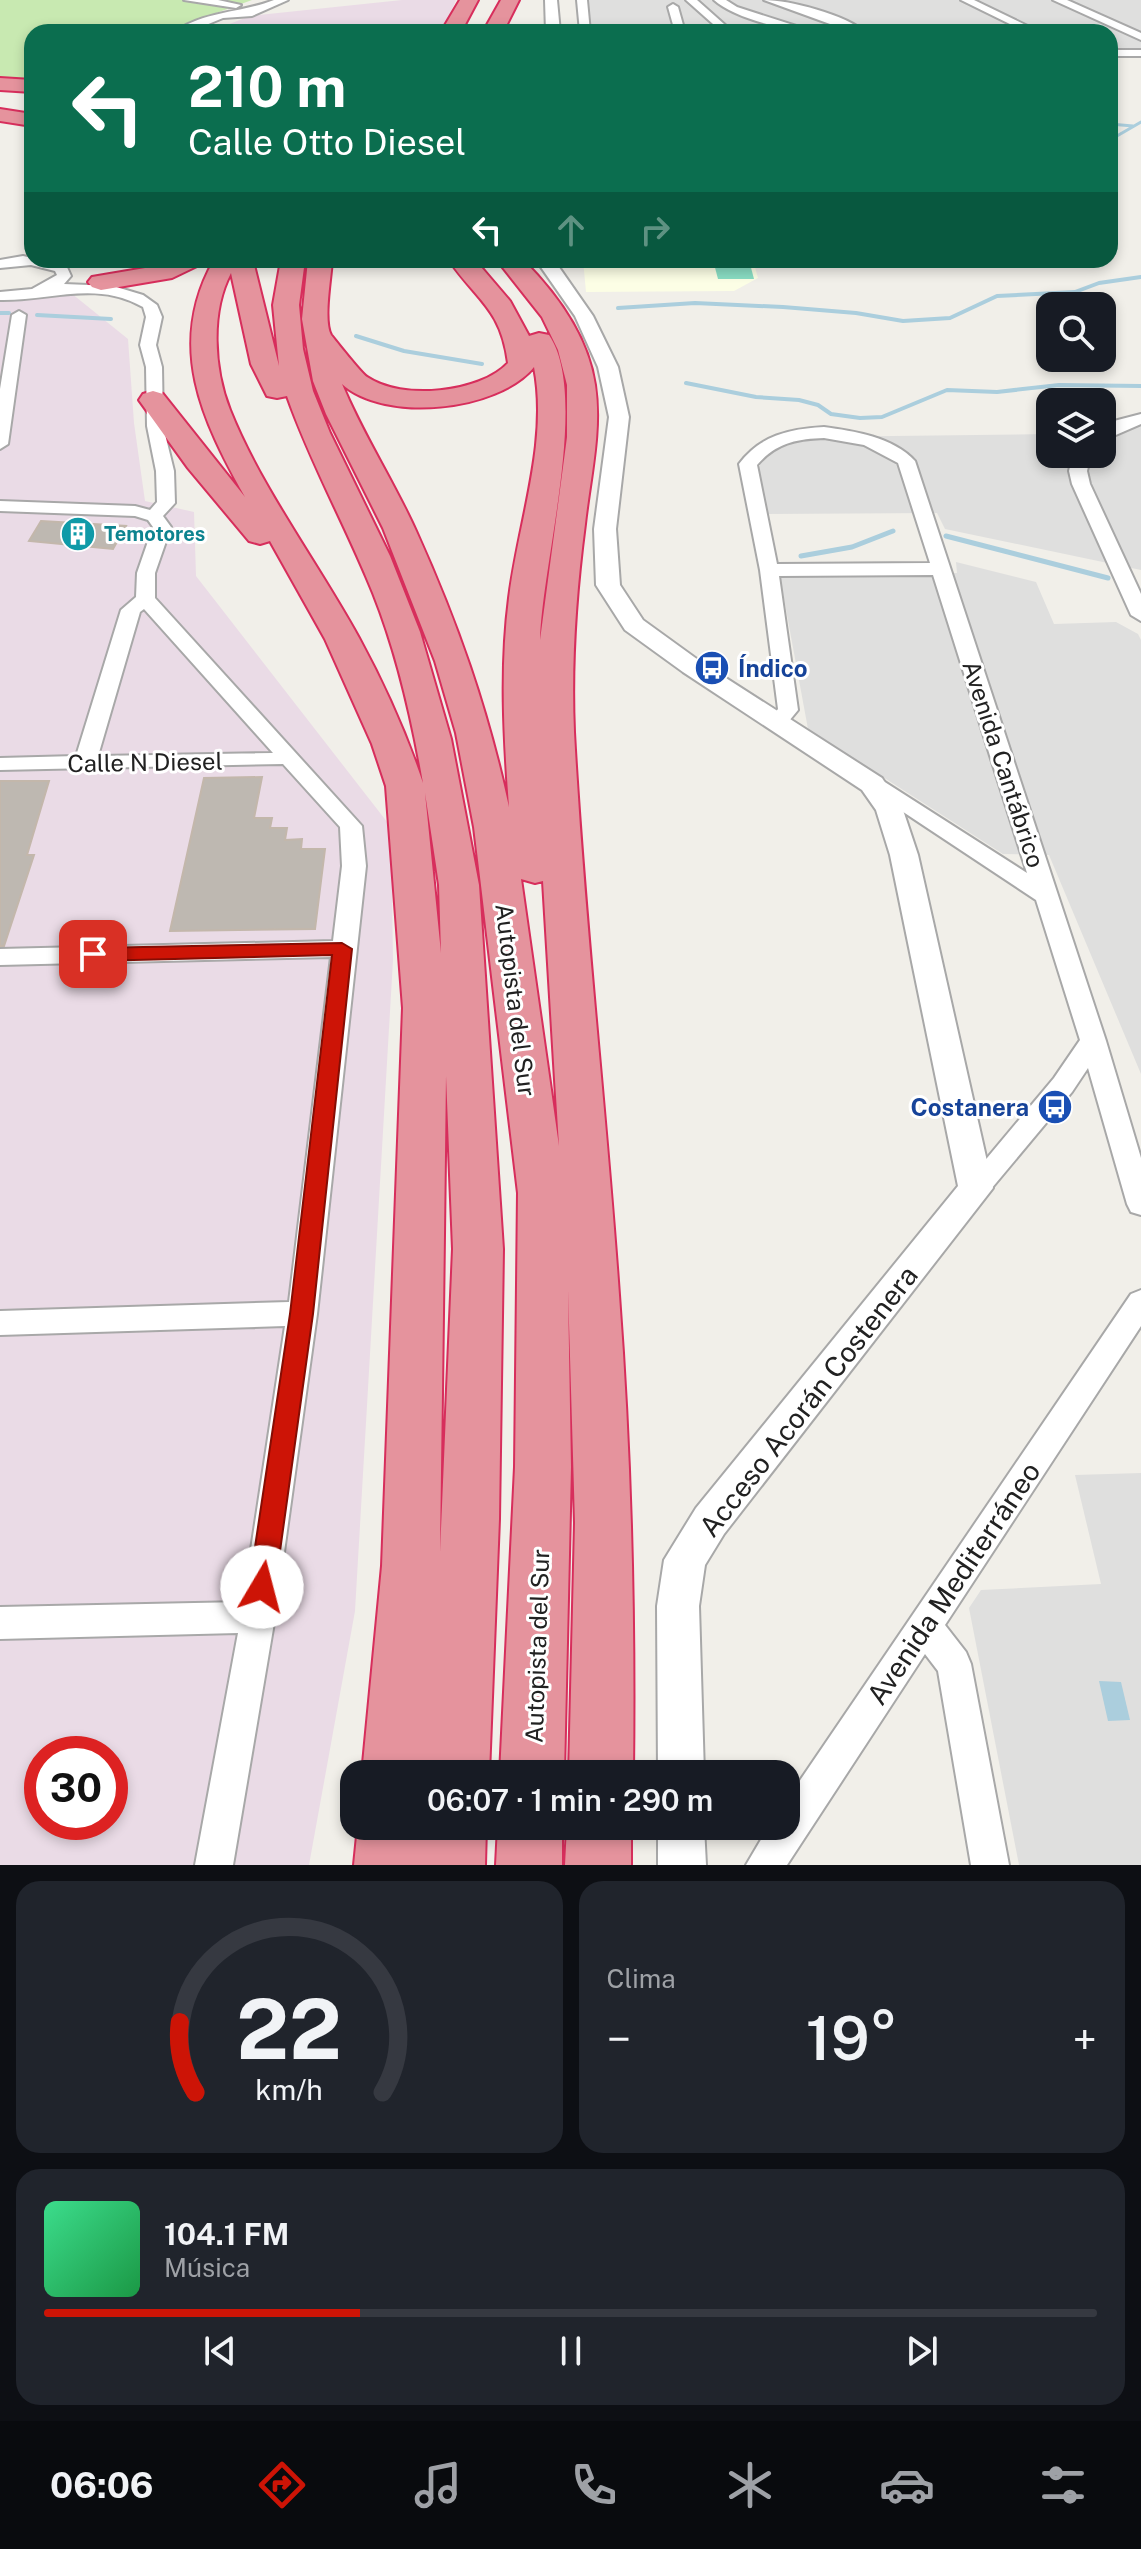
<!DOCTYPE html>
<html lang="es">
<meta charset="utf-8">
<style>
:root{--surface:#171b24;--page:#20242c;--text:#f1f3f6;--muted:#9ea1a6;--line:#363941;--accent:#cd1406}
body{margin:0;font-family:"Public Sans",sans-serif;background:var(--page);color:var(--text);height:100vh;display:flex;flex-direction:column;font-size:30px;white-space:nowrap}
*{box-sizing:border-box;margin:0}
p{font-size:26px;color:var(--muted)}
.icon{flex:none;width:44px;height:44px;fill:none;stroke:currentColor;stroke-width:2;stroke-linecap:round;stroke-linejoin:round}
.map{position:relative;height:1865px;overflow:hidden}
.sheet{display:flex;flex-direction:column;gap:16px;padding:16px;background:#0d0f14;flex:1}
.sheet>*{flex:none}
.top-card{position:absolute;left:24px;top:24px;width:1094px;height:244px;border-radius:24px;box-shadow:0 4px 12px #0003;background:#0b6e4f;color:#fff;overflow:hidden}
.fabs{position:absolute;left:1036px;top:292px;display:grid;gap:16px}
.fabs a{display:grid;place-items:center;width:80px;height:80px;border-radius:16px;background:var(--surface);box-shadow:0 4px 12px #0003;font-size:40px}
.speed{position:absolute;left:24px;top:1736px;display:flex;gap:16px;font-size:40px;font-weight:700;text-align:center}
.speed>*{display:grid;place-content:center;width:104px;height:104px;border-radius:50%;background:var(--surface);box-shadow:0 4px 12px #0003;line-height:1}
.speed .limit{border:12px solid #d22;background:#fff;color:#111}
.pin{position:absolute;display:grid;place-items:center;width:68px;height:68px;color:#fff;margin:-34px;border-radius:16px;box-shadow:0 4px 12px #0006}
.me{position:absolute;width:88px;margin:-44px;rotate:8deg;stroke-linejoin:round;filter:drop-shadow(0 0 6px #0008)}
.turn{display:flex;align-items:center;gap:28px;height:168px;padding:0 32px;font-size:36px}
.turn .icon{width:104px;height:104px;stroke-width:2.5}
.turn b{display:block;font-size:56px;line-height:68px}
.lanes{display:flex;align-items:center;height:76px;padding:0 32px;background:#0003;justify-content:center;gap:40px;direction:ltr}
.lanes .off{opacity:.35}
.big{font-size:60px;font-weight:600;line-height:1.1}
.sheet .card{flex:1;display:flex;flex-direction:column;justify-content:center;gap:12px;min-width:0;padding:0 28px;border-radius:24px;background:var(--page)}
.sheet .dial{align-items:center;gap:0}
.dial svg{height:208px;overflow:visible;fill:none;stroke:var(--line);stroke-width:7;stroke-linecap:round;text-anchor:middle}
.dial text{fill:var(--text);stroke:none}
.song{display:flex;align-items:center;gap:24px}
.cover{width:96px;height:96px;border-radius:12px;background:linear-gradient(135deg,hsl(150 70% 55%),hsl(140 70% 35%))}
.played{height:8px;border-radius:4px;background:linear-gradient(90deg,var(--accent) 30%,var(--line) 30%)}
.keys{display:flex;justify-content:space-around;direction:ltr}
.heat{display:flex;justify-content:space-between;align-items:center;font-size:44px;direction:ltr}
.sheet .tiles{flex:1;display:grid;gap:16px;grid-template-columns:1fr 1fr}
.card:last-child{grid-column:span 2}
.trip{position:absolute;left:340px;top:1760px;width:460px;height:80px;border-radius:24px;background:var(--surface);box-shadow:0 4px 12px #0003;font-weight:600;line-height:80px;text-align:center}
.tabs{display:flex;height:128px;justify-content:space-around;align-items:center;background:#090b0e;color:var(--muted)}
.tabs .icon{width:56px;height:56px}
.tabs .active{color:var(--accent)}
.tabs b{font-size:36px;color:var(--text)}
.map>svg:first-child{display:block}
.residential{fill:#dfdfde}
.industrial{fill:#eadbe6;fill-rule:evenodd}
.education{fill:#fcfee5}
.grass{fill:#c8e9b1}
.pitch{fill:#89ddc3}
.water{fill:#abcedd}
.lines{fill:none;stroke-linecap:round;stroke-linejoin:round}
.stream-far2{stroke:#abcedd;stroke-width:3}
.stream-far1{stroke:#abcedd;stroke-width:4}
.stream{stroke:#abcedd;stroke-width:5}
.building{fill:#beb8b1;stroke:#c3b7ab;stroke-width:2}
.minor-casing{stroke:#a8a8a8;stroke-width:4}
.tertiary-casing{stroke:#a8a8a8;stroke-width:4}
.motorway-casing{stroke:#d72e5c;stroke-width:4}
.minor{fill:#fff;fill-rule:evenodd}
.tertiary{fill:#fff;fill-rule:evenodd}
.motorway{fill:#e5939d;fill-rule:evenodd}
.route{fill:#cd1406;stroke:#850d04;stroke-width:2}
.labels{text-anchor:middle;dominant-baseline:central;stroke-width:6;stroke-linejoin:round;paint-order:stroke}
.far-culture-label{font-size:20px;font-weight:bold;fill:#0d838f;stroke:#fff;text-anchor:start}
.transit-label{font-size:24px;font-weight:bold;fill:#164399;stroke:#fff;text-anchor:start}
.street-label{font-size:24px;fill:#212121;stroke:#fff}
.near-street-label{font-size:28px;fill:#212121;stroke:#fff}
</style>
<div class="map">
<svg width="1141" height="1865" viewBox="0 0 1141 1865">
<rect width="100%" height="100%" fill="#f1efe9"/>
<path class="residential" d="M 576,0 L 1141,0 L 1141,57 L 1110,57 L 1110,32 L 581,32 Z
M 1141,425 L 1141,570 L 945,529 L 937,513 L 767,514 L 757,475 L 762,457 L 774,445 L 809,437 L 1050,434 L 1050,454 L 1102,454 L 1102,433 Z
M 956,562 L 1036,582 L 1054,624 L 1116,622 L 1138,634 L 1141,640 L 1141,1074 L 1049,855 L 1003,854 L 808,729 L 780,577 L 957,573 Z
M 1141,1473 L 1141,1865 L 1019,1865 L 969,1608 L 981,1590 L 1101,1584 L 1075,1475 Z"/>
<path class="industrial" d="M 402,0 L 456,0 L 442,32 L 209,32 L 250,16 Z
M 71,293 L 128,339 L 134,423 L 145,501 L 194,512 L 196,576 L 391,827 L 393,960 L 355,1611 L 309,1865 L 0,1865 L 0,302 ZM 42,1754 L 110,1754 L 110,1822 L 42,1822 Z"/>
<path class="education" d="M 583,260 L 753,260 L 758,278 L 734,291 L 586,292 Z"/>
<path class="grass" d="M 0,0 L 252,0 L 164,32 L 32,32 L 32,80 L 25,82 L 0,80 Z"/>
<path class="pitch" d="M 713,260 L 749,260 L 754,279 L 718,279 Z"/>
<path class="water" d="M 1099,1681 L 1121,1682 L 1130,1720 L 1108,1721 Z"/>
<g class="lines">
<path class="stream-far2" d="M 1110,124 L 1133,126
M 1110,140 L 1141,122"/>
<path class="stream-far1" d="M 618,308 L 695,303 L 783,307 L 856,313 L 903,321 L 950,318 L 997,296 L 1075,292 L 1099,283 L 1141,277
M 0,313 L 9,313
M 37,315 L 111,319
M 356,336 L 404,351 L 482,364
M 686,383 L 756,397 L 799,400 L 818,405 L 831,414 L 860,418 L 882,417 L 947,390 L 997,392 L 1059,385 L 1141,386"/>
<path class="stream" d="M 946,536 L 1108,578
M 801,556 L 852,547 L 893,531"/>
</g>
<path class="building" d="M 41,521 L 126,526 L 113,549 L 29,541 Z
M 262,777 L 254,818 L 272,818 L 270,828 L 287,828 L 285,840 L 302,839 L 301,849 L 325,849 L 315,929 L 170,931 L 204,778 Z
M 0,781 L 49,781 L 27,855 L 34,855 L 4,946 L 0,946 Z"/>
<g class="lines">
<g class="minor-casing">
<path id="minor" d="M 184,0 L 218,0 L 241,5 L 236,8 Z
M 274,0 L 288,0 L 252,16 L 223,18 L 189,32 L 175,32 C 203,11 241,13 274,0 Z
M 577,0 L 587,0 L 590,32 L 580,32 Z
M 686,0 L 697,0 L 733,32 L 722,32 Z
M 714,0 L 726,0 L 737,7 L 815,32 C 788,32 734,18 714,0 Z
M 764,0 C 790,0 846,15 865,32 L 852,32 Z
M 961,0 L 974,0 L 1040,32 L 1026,32 Z
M 1053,0 L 1067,0 L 1141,33 L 1141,40 Z
M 673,4 L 678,7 L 685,32 L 675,32 L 668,7 Z
M 1110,50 L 1141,50 L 1141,56 L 1110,56 Z
M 23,256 L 66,265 L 71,276 L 64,284 L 113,286 L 143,295 L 157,305 L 162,317 L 156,345 L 162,367 L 163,426 L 174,471 L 175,503 L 163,516 L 171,527 L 155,573 L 155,598 L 362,826 L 366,866 L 317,1314 L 275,1617 L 233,1865 L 195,1865 L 238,1633 L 0,1639 L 0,1607 L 243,1602 L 285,1326 L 0,1335 L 0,1311 L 289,1302 L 331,957 L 0,965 L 0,949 L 333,941 L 342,866 L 340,827 L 283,764 L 0,770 L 0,758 L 76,756 L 121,610 L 136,597 L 137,573 L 153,527 L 148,520 L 135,516 L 0,511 L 0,501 L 135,506 L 150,510 L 157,502 L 156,471 L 147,426 L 146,367 L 140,345 L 146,317 L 143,307 C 96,280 50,301 0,300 L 0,292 L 32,289 L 57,275 L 55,271 L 31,265 L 0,268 L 0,260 ZM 144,609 L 273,753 L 98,756 L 140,612 Z
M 19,311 L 26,315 L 8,444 L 0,449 L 0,389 L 12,315 Z
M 1141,414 L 1141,424 L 1102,441 L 1102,429 L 1114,421 Z
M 824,427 C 854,431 893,437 915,461 L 1106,1041 L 1141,1158 L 1141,1215 L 1131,1212 L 1127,1204 L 1088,1068 L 1072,1092 L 986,1195 L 976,1199 L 966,1195 L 962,1188 L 1054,1078 L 1080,1040 L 1036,900 L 861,784 L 872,777 L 880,779 L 1027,873 L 933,575 L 779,576 L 798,710 L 784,727 L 770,727 L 767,723 L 778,709 L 760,570 L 739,464 C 761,435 789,429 824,427 ZM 824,438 L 864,445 L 898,463 L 930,563 L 777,564 L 757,465 C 776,443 796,439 824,438 Z
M 1073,454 L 1091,454 L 1087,471 L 1090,484 L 1141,594 L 1141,621 L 1131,615 L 1072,484 L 1069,471 Z
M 1141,1290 L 1141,1326 L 945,1625 L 966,1652 L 971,1664 L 1009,1865 L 971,1865 L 938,1671 L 925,1654 L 787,1865 L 746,1865 L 769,1826 L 786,1826 L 786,1801 L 1131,1294 Z"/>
</g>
<g class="tertiary-casing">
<path id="tertiary" d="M 545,0 L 557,0 L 560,32 L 546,32 Z
M 536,260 L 554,260 L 593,316 L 618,367 L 629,417 L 616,529 L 620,585 L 643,620 L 701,662 L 882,778 L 903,810 L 918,855 L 993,1188 L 724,1534 L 705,1565 L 699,1606 L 704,1774 L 658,1774 L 657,1606 L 664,1560 L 696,1508 L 958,1186 L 890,855 L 876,810 L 862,790 L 683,672 L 625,630 L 596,585 L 594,529 L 609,417 L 598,367 L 575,316 Z
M 658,1826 L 704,1826 L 706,1865 L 658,1865 Z"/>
</g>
<g class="motorway-casing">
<path id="motorway" d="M 460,0 L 478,0 L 461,32 L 441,32 Z
M 501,0 L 519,0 L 503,32 L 483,32 Z
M 0,78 L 32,80 L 32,92 L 0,90 Z
M 0,109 L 32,114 L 32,126 L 0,121 Z
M 170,260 L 202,260 L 199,265 L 172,278 L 101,290 L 92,287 L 88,282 L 92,277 L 157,266 Z
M 214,260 L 251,260 L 254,265 L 279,366 L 273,305 L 281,260 L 305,260 L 299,305 L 303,349 L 313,391 L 330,433 L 390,556 L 420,632 L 451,739 L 479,885 L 503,1249 L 499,1519 L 489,1774 L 362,1774 L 382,1566 L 403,1008 L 386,786 L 372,744 L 325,639 L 270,541 L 260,544 L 249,541 L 188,468 L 139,400 L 143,394 L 153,391 L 163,394 L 245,497 C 202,420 166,345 214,260 ZM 231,273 L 251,364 L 267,396 L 277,398 L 287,396 C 311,464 346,526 373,593 C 397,653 412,719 423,783 C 406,733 384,684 359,638 C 318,563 261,488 230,410 C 214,370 210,312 231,273 ZM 425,793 L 439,885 L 441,953 ZM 446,1076 L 453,1249 L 440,1552 Z
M 308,260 L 332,260 C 331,278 323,320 331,335 C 335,340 361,373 367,377 C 402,401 480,393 508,363 C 501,308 476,300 449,260 L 475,260 L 510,301 L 529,336 L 539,333 L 549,335 C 590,395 542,563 540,640 L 567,437 L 567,385 L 558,350 L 542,317 L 497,260 L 523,260 C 557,294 588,337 595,385 C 602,431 590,478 585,524 C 576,593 571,662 574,732 C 584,920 606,1107 619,1295 C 631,1455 635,1614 633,1774 L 569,1774 L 575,1523 L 568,1290 L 571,1467 L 564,1774 L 500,1774 L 515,1467 L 518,1193 L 474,827 L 456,733 L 435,661 L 383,528 L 326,414 L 313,381 L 302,319 ZM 534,367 C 549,442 518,523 509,598 C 500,667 504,737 509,807 C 487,707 458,624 416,531 C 393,480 363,435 342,384 C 385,423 498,411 534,367 ZM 521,879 L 535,883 L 543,881 L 559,1146 Z
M 358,1826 L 486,1826 L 485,1865 L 354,1865 Z
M 498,1826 L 562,1826 L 562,1865 L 496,1865 Z
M 567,1826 L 631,1826 L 631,1865 L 565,1865 Z"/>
</g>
<use href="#minor" class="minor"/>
<use href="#tertiary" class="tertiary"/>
<use href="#motorway" class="motorway"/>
</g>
<path class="route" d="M 342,943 L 352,949 L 313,1314 L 275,1587 L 271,1595 L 262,1599 L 253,1595 L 249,1587 L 290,1314 L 332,955 L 93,961 L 84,954 L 93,948 Z"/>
<defs>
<g id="building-disc" transform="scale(1.8)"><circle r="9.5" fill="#0f9aa8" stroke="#fff"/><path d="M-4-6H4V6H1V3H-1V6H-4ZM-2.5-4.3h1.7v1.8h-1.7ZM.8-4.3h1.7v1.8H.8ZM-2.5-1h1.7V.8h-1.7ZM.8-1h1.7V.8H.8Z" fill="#fff"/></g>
<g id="bus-disc" transform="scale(1.8)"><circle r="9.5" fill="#1a4fb4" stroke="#fff"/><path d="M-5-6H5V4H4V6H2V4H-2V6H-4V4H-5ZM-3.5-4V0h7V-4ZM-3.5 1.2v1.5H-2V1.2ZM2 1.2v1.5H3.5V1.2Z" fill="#fff"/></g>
</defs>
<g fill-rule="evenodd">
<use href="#building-disc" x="78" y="534"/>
<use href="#bus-disc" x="712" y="668"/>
<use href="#bus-disc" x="1055" y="1107"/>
</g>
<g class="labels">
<g class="far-culture-label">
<text x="104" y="534">Temotores</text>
</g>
<g class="transit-label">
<text x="738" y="668">Índico</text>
<text x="1029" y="1107" text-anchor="end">Costanera</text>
</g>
<g class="street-label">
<text transform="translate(145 762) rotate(-1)">Calle N Diesel</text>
<text transform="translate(1004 764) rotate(72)">Avenida Cantábrico</text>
<text transform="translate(516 1000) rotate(83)">Autopista del Sur</text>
<text transform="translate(537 1646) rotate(-88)">Autopista del Sur</text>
</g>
<g class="near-street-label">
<text transform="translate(808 1401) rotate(-52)">Acceso Acorán Costenera</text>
<text transform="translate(953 1583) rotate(-56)">Avenida Mediterráneo</text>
</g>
</g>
</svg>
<div class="fabs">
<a><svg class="icon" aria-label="search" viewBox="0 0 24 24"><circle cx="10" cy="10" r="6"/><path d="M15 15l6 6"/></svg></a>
<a><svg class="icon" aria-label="layers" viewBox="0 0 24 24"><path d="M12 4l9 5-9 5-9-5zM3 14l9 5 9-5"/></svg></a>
</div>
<div class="speed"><div class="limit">30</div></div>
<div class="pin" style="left:93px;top:954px;background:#d93025"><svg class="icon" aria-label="arrive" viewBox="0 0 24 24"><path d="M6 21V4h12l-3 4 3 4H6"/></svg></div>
<svg class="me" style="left:262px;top:1587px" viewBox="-20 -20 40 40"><circle r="19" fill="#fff"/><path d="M0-13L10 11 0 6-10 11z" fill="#cd1406"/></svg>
<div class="trip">06:07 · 1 min · 290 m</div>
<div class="top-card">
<div class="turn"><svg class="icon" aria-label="left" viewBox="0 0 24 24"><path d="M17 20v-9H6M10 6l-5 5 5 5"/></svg><div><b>210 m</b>Calle Otto Diesel</div></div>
<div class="lanes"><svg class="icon" aria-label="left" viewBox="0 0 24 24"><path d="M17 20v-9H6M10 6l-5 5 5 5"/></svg><svg class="icon off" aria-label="ahead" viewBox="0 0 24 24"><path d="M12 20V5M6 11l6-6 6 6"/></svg><svg class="icon off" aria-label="right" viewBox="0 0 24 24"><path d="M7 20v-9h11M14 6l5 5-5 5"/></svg></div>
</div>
</div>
<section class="sheet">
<div class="tiles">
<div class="card dial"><svg viewBox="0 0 100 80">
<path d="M14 69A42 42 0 1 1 86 69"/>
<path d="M14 69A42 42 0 0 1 8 42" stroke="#cd1406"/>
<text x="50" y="56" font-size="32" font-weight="700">22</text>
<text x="50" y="72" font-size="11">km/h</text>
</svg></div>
<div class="card"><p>Clima</p>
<div class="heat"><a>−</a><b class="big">19°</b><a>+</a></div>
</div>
<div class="card">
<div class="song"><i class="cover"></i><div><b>104.1 FM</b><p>Música</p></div></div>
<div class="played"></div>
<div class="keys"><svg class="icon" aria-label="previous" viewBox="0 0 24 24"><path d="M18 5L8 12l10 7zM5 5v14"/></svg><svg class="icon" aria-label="pause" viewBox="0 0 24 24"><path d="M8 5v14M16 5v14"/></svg><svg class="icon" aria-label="next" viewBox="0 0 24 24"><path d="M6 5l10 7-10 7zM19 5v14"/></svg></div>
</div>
</div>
</section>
<nav class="tabs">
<b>06:06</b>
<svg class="icon active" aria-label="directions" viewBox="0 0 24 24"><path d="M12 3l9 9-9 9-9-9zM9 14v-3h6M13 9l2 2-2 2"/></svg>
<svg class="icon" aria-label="music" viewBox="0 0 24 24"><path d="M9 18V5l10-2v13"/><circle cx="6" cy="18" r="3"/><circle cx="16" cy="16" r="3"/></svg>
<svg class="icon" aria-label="phone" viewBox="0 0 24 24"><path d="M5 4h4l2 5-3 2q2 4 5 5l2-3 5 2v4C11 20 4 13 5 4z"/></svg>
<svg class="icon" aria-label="climate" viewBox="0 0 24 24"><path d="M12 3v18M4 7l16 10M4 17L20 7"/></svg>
<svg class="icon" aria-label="car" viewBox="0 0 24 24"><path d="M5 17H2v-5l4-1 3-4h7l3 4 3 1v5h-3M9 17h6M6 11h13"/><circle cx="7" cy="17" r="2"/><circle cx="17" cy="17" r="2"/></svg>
<svg class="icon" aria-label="filters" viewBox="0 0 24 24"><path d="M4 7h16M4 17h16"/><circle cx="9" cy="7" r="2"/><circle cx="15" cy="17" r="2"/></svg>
</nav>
